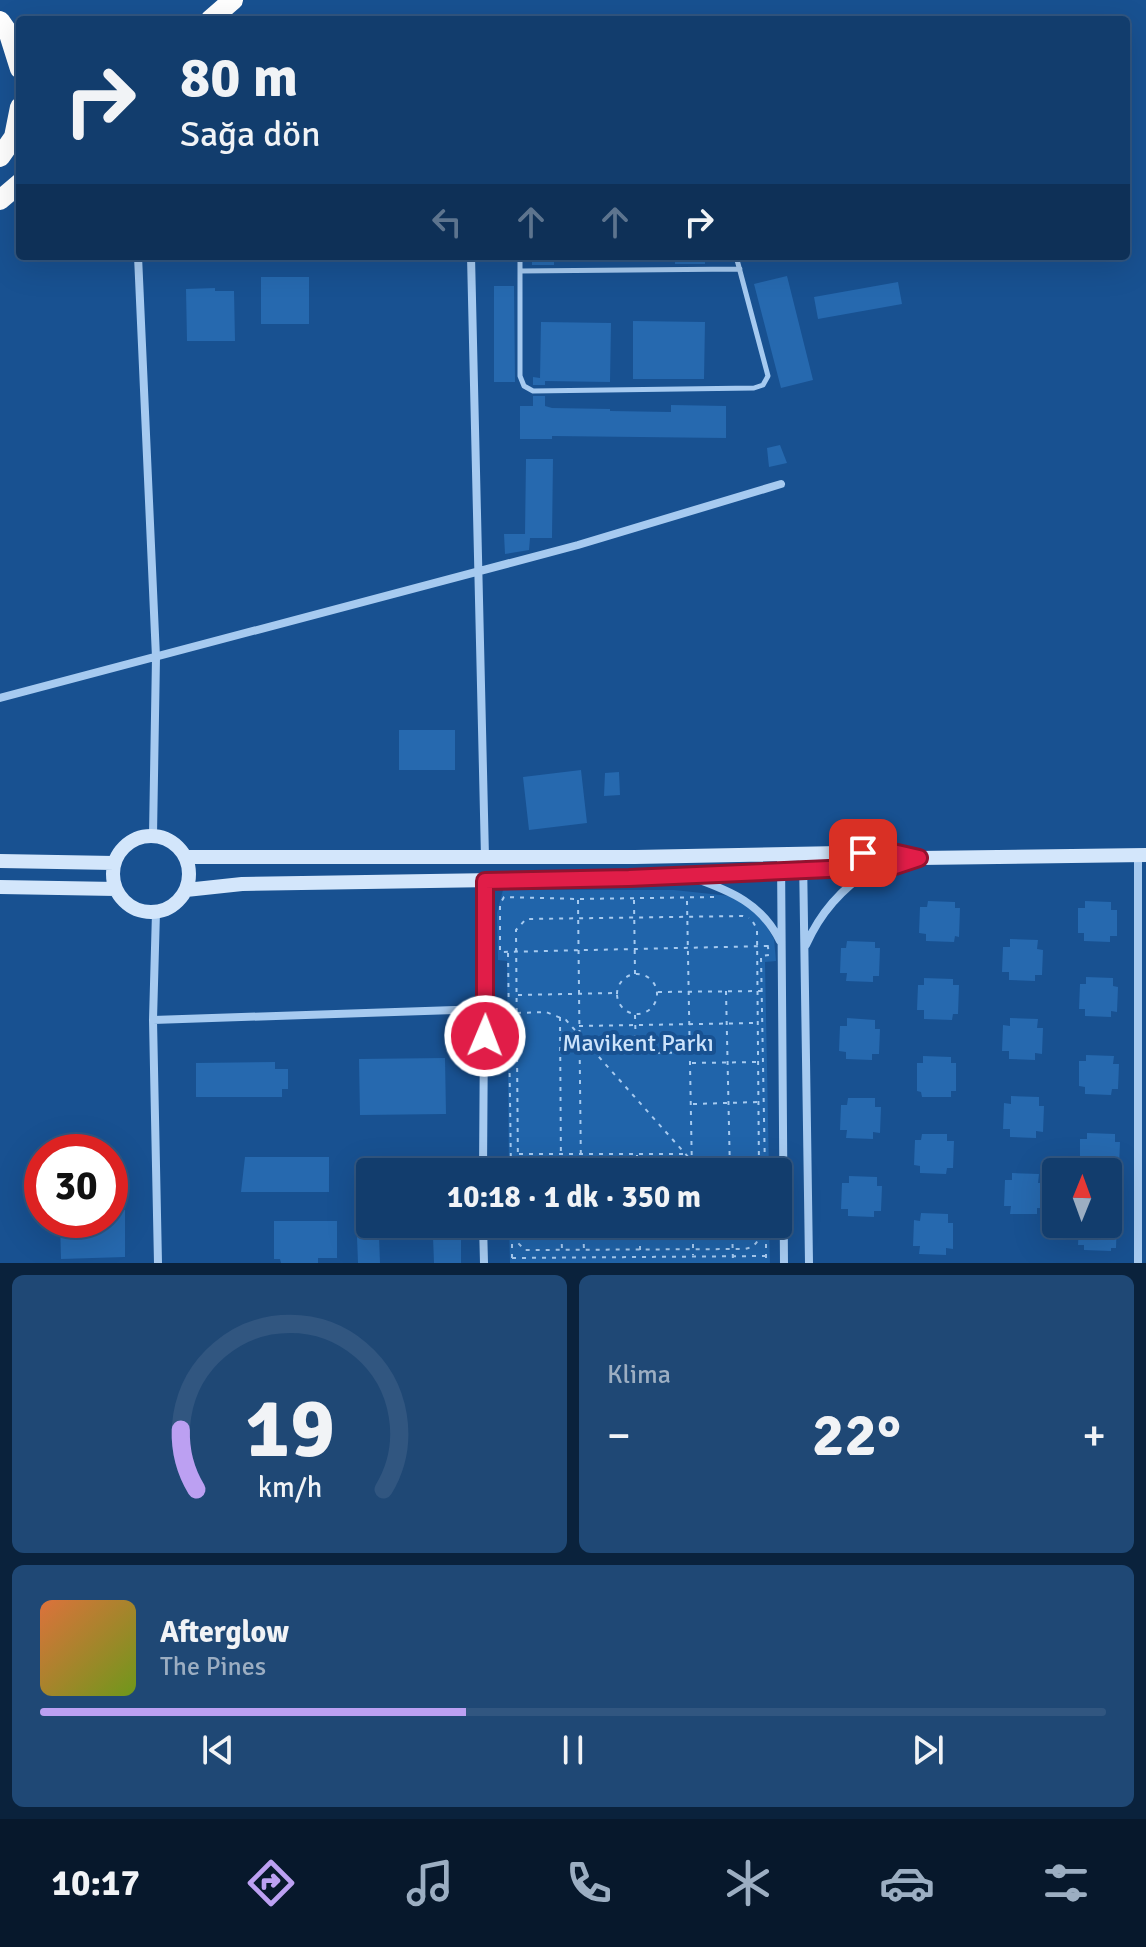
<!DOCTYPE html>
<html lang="tr">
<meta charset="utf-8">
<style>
:root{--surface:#123d6d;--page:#1f4875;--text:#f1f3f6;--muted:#9caec2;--line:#315680;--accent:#bca0f2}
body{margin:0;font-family:Signika,sans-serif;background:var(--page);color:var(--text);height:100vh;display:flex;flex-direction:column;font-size:30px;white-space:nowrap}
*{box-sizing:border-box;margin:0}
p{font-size:26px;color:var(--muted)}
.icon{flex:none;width:44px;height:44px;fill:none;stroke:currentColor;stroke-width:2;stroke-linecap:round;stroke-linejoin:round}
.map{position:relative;height:1263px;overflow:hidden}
.sheet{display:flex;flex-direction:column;gap:12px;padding:12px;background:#0a223c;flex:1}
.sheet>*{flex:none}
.banner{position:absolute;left:16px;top:16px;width:1114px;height:244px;border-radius:8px;box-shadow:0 8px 32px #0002,0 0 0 2px var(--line);background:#123d6d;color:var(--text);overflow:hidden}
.needle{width:52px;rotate:1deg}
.tools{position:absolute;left:1042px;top:1158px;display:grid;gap:16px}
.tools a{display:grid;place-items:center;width:80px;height:80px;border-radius:8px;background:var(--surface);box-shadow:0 8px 32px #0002,0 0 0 2px var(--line);font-size:40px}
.speed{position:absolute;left:24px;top:1134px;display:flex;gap:16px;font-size:40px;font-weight:700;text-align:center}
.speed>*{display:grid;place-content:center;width:104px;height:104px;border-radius:50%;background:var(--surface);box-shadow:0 8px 32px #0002,0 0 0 2px var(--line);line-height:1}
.speed .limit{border:12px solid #d22;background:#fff;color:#111}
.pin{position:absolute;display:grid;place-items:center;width:68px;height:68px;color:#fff;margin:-34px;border-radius:16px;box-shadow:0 4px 12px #0006}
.me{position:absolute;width:88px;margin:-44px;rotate:1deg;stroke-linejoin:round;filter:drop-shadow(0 0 6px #0008)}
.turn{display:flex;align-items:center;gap:28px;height:168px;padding:0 32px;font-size:36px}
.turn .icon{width:104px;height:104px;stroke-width:2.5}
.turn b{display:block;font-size:56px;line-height:68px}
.lanes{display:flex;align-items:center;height:76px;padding:0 32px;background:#0003;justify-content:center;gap:40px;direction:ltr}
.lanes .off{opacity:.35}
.big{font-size:60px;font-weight:700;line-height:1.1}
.sheet .widget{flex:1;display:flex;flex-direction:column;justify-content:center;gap:12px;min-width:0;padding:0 28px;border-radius:12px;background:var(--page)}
.sheet .dial{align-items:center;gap:0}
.dial svg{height:208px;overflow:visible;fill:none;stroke:var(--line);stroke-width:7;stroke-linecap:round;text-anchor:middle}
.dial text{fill:var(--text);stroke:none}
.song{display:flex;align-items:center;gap:24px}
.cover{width:96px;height:96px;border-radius:12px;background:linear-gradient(135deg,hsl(20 70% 55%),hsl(80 70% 35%))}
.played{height:8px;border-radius:4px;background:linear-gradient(90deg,var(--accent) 40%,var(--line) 40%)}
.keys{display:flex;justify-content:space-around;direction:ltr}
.heat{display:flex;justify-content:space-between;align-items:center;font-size:44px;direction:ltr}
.sheet .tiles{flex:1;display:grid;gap:12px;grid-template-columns:1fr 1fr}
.widget:last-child{grid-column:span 2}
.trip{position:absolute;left:356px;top:1158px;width:436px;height:80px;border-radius:8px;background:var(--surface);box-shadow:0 8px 32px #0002,0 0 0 2px var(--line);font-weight:700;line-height:80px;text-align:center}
.dock{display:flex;height:128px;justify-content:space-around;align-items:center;background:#07182c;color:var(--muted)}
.dock .icon{width:56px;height:56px}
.dock .active{color:var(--accent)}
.dock b{font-size:36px;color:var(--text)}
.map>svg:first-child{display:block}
.green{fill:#2064aa}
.building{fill:#2669af}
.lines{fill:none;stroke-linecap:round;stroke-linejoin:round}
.path{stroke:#a6caf0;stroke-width:2;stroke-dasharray:4 6;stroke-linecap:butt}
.lane{stroke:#a6caf0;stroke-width:5}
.street{stroke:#a6caf0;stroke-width:8}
.secondary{stroke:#d3e6fb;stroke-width:14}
.highway{stroke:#fff;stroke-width:20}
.route-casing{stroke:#92132f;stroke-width:20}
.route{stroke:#e11d48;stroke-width:14}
.labels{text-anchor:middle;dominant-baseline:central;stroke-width:8;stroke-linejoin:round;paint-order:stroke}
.park-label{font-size:24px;fill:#cce3fb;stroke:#185191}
</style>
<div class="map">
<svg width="1146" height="1263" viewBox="0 0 1146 1263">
<rect width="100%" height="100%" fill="#185191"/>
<path class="green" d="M 503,890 L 674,890 L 730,896 L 759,913 L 774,939 L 776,961 L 765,962 L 769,1172 L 509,1172 L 507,961 L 498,960 L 497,913 Z
M 509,1224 L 769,1224 L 770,1263 L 510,1263 Z"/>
<path class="building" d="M 532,256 L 554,256 L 554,265 L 532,265 Z
M 675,256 L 705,256 L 705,264 L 675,264 Z
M 787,276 L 813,380 L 781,388 L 754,284 Z
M 261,277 L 309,277 L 309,324 L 261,324 Z
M 898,282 L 902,304 L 818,319 L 814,297 Z
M 494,286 L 514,286 L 515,382 L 494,382 Z
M 215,288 L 215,291 L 234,291 L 235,341 L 187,341 L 186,289 Z
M 633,321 L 705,322 L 704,379 L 633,379 Z
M 541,322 L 611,323 L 610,382 L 545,381 L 545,385 L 533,385 L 533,377 L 540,378 Z
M 533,396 L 545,396 L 545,406 L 552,408 L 610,409 L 610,411 L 671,412 L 671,405 L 726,406 L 726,438 L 552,436 L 552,439 L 520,439 L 520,406 L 533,406 Z
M 780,445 L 787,463 L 769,467 L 767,448 Z
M 526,459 L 553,459 L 552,538 L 530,538 L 529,550 L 505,554 L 504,534 L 525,534 Z
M 399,730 L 455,730 L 455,770 L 399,770 Z
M 581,770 L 587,823 L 529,830 L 523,777 Z
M 619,772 L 620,795 L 604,796 L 605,773 Z
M 928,901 L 955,902 L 955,908 L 960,908 L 959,937 L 955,936 L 954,942 L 926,941 L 926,934 L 919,933 L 920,907 L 927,907 Z
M 1085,901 L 1111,902 L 1111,910 L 1117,910 L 1117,936 L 1110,936 L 1110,942 L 1084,941 L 1084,933 L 1078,933 L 1078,908 L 1085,908 Z
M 1010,939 L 1038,940 L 1037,949 L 1043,950 L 1042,975 L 1035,975 L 1035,981 L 1009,980 L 1009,972 L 1002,972 L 1003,947 L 1010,947 Z
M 847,941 L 875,942 L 875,948 L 880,948 L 879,976 L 873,976 L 873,982 L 846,981 L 847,973 L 840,973 L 841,948 L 846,948 Z
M 1086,977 L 1113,978 L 1113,986 L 1118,987 L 1117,1012 L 1111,1011 L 1111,1017 L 1085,1016 L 1085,1009 L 1079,1009 L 1080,984 L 1086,984 Z
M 924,978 L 953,979 L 953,985 L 959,985 L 958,1014 L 953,1014 L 952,1020 L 924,1019 L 924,1010 L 917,1010 L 918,985 L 924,985 Z
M 847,1018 L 875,1020 L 875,1029 L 880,1029 L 879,1054 L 872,1054 L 872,1060 L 846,1059 L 846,1052 L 839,1051 L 840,1026 L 847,1026 Z
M 1010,1018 L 1038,1019 L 1037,1028 L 1043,1028 L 1042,1054 L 1035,1053 L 1035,1060 L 1009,1059 L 1009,1051 L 1002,1051 L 1003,1025 L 1010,1026 Z
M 1086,1055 L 1114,1056 L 1113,1064 L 1119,1064 L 1118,1089 L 1112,1089 L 1111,1095 L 1085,1094 L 1085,1087 L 1079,1086 L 1079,1061 L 1086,1061 Z
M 923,1056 L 951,1057 L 951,1063 L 956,1063 L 956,1091 L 951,1091 L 951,1097 L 922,1097 L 921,1092 L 917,1091 L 917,1063 L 923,1063 Z
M 445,1058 L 446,1114 L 360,1115 L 359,1059 Z
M 275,1062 L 275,1069 L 288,1069 L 288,1089 L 282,1089 L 282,1097 L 196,1097 L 196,1063 Z
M 1011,1096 L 1039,1097 L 1039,1106 L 1044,1106 L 1043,1132 L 1036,1131 L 1036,1138 L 1010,1137 L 1010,1129 L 1003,1129 L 1004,1103 L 1011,1104 Z
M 848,1098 L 875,1098 L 875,1107 L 881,1107 L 880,1133 L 873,1132 L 873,1139 L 846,1138 L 847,1130 L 840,1130 L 841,1105 L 847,1105 Z
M 1087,1133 L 1115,1134 L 1115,1142 L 1120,1142 L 1119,1167 L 1112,1167 L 1112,1172 L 1086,1172 L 1086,1165 L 1080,1164 L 1080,1139 L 1087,1139 Z
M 922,1134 L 947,1134 L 947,1141 L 954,1141 L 953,1168 L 947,1168 L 946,1174 L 920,1173 L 920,1166 L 914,1165 L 915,1140 L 921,1140 Z
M 245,1157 L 329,1157 L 329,1192 L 241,1192 Z
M 1012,1173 L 1039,1174 L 1038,1183 L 1044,1183 L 1043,1208 L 1037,1208 L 1037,1214 L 1010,1214 L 1011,1206 L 1004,1206 L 1005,1180 L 1012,1180 Z
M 849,1176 L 877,1177 L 877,1186 L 882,1186 L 881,1211 L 874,1211 L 874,1217 L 848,1216 L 848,1209 L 841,1209 L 842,1183 L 849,1183 Z
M 125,1210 L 125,1257 L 61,1259 L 60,1220 L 110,1220 L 110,1211 Z
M 921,1213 L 948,1214 L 948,1223 L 953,1223 L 953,1249 L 946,1248 L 946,1255 L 919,1254 L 920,1246 L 913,1246 L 914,1220 L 920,1221 Z
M 1108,1219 L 1117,1219 L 1116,1248 L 1111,1248 L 1111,1251 L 1084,1250 L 1084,1245 L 1078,1245 L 1079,1224 L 1108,1224 Z
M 274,1221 L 337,1221 L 337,1258 L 318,1258 L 318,1263 L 281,1263 L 280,1259 L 274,1259 Z
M 379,1236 L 380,1263 L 358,1263 L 357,1237 Z
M 433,1237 L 461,1237 L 461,1263 L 434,1263 Z"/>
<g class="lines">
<path class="path" d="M 714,897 L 578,899 L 504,897 L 500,904 L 500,952 L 768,946
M 578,900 L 581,1172
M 634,900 L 635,974
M 687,901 L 692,1172
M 753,922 L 757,929 L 759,1172
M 508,953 L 511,1172
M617 994a20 20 0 1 1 40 0a20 20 0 1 1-40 0Z
M 726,991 L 730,1172
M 658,992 L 762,991
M 518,995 L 616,993
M 517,1013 L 546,1012 L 566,1020 L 698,1168 L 705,1172
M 635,1015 L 636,1052
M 560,1017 L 561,1172
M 579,1026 L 756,1023
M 598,1052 L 690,1053
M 692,1063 L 757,1062
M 693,1104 L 758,1102
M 519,1154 L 685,1154
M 637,1155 L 637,1172
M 518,1172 L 516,930 L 526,919 L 743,916 L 749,918
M 765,1172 L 761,956 L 769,955 L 767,940
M 512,1224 L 512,1263
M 517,1224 L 517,1242 L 525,1250 L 745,1249 C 759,1246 760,1237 760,1224
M 561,1224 L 562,1250
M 583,1224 L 584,1251
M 623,1224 L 640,1231 L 654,1224
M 693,1224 L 693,1255
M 732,1224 L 733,1263
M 766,1224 L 766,1263
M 640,1250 L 640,1232
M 512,1258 L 766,1256"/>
<path class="lane" d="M 520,256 L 520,376 L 524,386 L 533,391 L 754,388 L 763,385 L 768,376 L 736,256
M 520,271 L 740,269"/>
<path class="street" d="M 138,256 L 156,657 L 153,835
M 471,256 L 485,857
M 0,698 L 578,545 L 781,484
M 781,856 L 784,1263
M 803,856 L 809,1263
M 1138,856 L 1138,1263
M 694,878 C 731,891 762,904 780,941
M 156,912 L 153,1020 L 158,1263
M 806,945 C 820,913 842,888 872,869
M 153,1020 L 485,1009
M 483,1172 L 485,881
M 483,1224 L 484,1263"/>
<path class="secondary" d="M113 874a38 38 0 1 1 76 0a38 38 0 1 1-76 0Z
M 186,857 L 635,857 L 893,852 L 919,858 L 1146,855
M 0,861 L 114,863
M 0,887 L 116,889
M 186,890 L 242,884 L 629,878 L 895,866 L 919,858"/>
<path class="highway" d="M 210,20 L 233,0
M 0,21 L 9,34 L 20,69
M 0,157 L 14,137 L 20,107
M 0,200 L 20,183"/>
</g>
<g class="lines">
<g class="route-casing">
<path id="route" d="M 485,1036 L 485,881 L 629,878 L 895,866 L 919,858 L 893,852 L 863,853"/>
</g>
<use href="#route" class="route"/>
</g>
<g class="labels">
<g class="park-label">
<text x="638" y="1043">Mavikent Parkı</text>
</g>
</g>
</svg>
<div class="tools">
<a><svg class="needle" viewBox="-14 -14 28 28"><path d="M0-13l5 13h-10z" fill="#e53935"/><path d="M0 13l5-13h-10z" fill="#9caec2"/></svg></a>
</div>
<div class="speed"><div class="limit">30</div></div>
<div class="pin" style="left:863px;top:853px;background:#d93025"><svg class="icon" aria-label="arrive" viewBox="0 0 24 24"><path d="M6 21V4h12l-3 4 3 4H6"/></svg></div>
<svg class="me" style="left:485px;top:1036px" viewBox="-20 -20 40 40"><circle r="17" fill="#e11d48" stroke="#fff" stroke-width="3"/><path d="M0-11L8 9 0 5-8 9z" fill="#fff"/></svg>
<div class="trip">10:18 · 1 dk · 350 m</div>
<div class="banner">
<div class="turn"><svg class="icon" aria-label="right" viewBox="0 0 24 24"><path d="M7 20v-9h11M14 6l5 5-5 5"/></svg><div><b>80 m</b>Sağa dön</div></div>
<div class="lanes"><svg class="icon off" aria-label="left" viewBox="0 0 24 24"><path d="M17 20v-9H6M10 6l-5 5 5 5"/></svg><svg class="icon off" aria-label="ahead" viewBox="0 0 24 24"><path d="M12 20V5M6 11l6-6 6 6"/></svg><svg class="icon off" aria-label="ahead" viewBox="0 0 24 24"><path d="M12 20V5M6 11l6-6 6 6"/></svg><svg class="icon" aria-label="right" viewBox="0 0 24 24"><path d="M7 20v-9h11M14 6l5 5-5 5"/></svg></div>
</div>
</div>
<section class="sheet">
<div class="tiles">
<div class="widget dial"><svg viewBox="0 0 100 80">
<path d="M14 69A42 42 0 1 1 86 69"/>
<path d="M14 69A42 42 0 0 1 8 46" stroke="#bca0f2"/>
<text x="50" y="56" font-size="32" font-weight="700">19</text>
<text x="50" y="72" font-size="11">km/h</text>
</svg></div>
<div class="widget"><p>Klima</p>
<div class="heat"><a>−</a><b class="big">22°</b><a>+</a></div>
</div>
<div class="widget">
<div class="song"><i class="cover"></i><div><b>Afterglow</b><p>The Pines</p></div></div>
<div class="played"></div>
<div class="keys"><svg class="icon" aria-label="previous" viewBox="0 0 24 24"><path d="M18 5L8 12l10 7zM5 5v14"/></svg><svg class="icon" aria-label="pause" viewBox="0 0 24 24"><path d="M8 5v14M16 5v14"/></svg><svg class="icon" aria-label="next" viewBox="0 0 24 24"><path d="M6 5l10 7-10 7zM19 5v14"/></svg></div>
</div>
</div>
</section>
<nav class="dock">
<b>10:17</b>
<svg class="icon active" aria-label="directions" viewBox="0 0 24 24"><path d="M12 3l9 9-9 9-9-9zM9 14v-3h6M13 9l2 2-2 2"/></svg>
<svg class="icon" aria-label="music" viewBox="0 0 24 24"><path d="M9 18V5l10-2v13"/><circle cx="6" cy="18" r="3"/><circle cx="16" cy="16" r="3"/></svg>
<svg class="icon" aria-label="phone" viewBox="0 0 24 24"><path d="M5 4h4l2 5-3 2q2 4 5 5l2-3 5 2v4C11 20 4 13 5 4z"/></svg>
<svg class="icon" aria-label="climate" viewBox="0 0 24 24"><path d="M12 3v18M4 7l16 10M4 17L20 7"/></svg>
<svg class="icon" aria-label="car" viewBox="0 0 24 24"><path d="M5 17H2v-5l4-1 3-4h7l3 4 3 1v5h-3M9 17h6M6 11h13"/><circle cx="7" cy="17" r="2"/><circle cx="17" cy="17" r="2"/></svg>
<svg class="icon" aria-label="filters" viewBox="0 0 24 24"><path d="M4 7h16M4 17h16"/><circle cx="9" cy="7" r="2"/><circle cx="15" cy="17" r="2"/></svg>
</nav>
